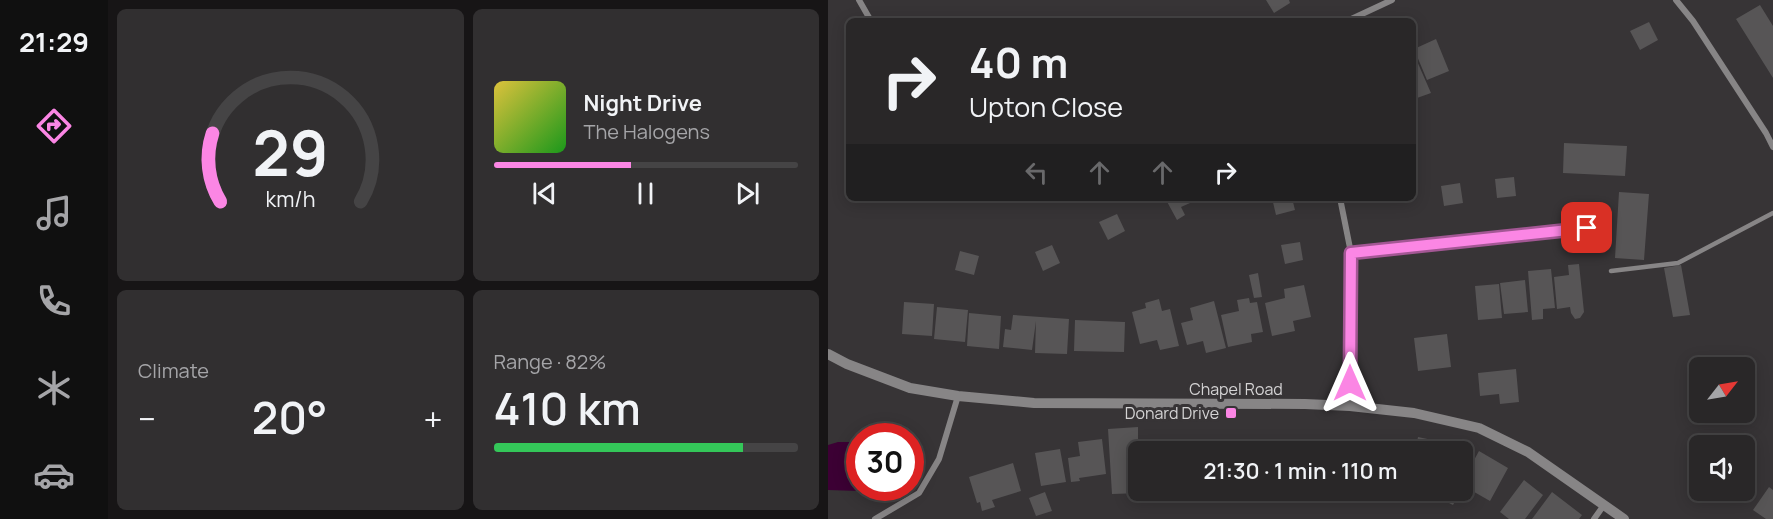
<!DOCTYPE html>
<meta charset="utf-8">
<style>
:root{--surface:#292728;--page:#312f30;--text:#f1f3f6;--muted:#a5a5a8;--line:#454445;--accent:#fb86e4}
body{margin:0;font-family:Manrope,sans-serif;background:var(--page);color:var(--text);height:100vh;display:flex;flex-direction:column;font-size:22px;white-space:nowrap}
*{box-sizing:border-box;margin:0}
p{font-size:20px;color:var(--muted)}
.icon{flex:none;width:33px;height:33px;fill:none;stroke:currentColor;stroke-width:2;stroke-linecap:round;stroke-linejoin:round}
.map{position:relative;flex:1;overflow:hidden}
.panel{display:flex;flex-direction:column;gap:9px;padding:9px;background:#171516;width:720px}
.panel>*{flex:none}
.guide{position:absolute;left:18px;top:18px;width:570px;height:183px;border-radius:9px;box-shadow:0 3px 15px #0003,0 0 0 2px var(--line);background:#292728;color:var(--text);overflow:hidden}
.needle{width:39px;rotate:59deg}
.tools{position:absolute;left:861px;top:357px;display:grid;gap:12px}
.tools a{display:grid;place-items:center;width:66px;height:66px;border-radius:9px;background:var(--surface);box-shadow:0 3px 15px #0003,0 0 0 2px var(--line);font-size:30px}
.speed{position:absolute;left:18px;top:423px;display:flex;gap:12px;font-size:30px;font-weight:700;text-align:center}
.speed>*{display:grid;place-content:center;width:78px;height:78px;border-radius:50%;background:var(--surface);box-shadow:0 3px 15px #0003,0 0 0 2px var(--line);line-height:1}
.speed .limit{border:9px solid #d22;background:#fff;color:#111}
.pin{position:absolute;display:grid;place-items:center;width:51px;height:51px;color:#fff;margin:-26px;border-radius:12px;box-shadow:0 3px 9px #0006}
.me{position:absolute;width:66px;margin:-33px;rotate:0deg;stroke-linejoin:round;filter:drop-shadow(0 0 4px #0008)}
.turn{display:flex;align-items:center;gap:21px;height:126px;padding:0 24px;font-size:27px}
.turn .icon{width:78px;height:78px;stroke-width:2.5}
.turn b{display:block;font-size:42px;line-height:51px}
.lanes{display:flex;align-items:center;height:57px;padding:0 24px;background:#0003;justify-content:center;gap:30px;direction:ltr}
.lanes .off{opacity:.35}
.big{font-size:45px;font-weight:600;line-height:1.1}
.panel .widget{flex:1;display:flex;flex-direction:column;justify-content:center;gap:9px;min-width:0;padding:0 21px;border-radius:9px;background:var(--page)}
.panel .dial{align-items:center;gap:0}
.dial svg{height:156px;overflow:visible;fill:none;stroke:var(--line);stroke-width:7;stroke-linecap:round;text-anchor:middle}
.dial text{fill:var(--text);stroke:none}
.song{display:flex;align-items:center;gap:18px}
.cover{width:72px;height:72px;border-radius:9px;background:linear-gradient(135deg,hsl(50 70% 55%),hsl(120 70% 35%))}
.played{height:6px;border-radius:3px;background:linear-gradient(90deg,var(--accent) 45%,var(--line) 45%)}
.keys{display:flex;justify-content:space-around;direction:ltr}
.heat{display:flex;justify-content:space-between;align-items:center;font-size:33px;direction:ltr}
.charge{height:9px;border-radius:4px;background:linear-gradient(90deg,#34c759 82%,var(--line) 0)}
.panel .tiles{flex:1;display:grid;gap:9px;grid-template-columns:repeat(2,1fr)}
.trip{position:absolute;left:300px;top:441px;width:345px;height:60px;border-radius:9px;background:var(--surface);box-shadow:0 3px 15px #0003,0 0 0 2px var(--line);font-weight:600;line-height:60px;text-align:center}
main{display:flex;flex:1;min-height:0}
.dock{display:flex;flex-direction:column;width:108px;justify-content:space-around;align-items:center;background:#101010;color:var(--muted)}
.dock .icon{width:42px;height:42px}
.dock .current{color:var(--accent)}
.dock b{font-size:27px;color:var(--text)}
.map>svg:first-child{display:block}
.water{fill:#3c0034}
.building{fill:#575556}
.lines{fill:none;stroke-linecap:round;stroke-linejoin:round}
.service{stroke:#878586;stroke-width:4.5}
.minor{stroke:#878586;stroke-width:6}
.tertiary{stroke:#878586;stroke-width:10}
.route-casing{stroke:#a35794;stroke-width:15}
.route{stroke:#fb86e4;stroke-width:10}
.poi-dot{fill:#fb86e4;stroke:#373436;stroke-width:2}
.labels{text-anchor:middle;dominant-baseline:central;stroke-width:6;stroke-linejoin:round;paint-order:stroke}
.street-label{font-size:16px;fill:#d4d3d4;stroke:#373436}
.poi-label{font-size:16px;fill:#d4d3d4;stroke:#373436;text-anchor:end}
</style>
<main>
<nav class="dock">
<b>21:29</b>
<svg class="icon current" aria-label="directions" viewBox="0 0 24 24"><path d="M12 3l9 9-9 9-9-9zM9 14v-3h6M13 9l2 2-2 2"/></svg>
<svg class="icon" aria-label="music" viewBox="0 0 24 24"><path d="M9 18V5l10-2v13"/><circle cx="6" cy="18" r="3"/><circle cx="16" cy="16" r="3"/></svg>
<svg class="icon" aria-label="phone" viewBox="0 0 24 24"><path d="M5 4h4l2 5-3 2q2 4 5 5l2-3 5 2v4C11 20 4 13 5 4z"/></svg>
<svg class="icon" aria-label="climate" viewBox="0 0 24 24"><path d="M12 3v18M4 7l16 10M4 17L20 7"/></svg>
<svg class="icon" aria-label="car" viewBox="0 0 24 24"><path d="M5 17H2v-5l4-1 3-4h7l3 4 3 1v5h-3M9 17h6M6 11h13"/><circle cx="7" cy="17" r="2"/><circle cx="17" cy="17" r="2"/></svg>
</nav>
<section class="panel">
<div class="tiles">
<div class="widget dial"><svg viewBox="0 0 100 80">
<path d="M14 69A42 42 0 1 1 86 69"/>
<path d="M14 69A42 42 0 0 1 10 34" stroke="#fb86e4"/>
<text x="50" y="56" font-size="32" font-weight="700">29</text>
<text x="50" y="72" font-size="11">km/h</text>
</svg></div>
<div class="widget">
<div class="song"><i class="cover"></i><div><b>Night Drive</b><p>The Halogens</p></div></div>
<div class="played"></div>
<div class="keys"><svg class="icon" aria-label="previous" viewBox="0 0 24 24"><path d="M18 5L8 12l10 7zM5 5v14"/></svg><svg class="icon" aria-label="pause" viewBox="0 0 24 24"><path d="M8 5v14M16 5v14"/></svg><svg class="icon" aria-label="next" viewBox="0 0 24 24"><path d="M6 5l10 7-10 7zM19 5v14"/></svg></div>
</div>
<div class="widget"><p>Climate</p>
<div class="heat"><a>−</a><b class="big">20°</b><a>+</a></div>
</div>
<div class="widget"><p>Range · 82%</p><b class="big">410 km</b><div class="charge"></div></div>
</div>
</section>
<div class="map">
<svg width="945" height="519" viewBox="0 0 945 519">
<rect width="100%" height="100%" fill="#373436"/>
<path class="water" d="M 10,442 L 31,442 L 32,488 L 33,488 L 31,491 L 0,490 L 0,445 Z"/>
<path class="building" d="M 438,0 L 461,0 L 462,3 L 446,13 Z
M 932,5 L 945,26 L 945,78 L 908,19 Z
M 821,22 L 830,40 L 812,50 L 802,31 Z
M 608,39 L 621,71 L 599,80 L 586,49 Z
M 585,52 L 603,93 L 589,98 L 585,89 Z
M 736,143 L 799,146 L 797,176 L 735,173 Z
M 686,177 L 688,196 L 669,198 L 667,179 Z
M 632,183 L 635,203 L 616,206 L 613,186 Z
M 791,192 L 821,194 L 816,260 L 787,258 Z
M 337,198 L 359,198 L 362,203 L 353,207 L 357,215 L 349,220 Z
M 444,198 L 464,198 L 467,210 L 448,215 Z
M 289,214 L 297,231 L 280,240 L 271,222 Z
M 472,242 L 475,260 L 457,264 L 453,245 Z
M 224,245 L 232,263 L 215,271 L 207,252 Z
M 132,251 L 151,256 L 146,275 L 127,270 Z
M 751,264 L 756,312 L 752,318 L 747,319 L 743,313 L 742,307 L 729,309 L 726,277 L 741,275 L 740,265 Z
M 853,265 L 862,315 L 845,317 L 836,268 Z
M 723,269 L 727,308 L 715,309 L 715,319 L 704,320 L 700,271 Z
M 430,273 L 434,297 L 426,298 L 421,275 Z
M 697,280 L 700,312 L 676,314 L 672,283 Z
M 671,284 L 674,318 L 650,320 L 647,286 Z
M 476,285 L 483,317 L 465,321 L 467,331 L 444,336 L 437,303 L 457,298 L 456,289 Z
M 421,298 L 422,303 L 429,302 L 435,332 L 423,334 L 424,342 L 400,347 L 393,315 L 411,311 L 409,300 Z
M 331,299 L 334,311 L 342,309 L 351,346 L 332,350 L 329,340 L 312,344 L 304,312 L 318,308 L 317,303 Z
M 386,301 L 398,348 L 378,353 L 375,341 L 359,345 L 353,323 L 365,320 L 362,308 Z
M 76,302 L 106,304 L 104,336 L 74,334 Z
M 109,307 L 140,310 L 137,342 L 106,339 Z
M 141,313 L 173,316 L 171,349 L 139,346 Z
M 185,315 L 241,319 L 239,354 L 207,353 L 208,321 L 204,350 L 175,347 L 177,329 L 183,330 Z
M 247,320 L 297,322 L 296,352 L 246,351 Z
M 619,334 L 623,367 L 590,371 L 586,338 Z
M 688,369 L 691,402 L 672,404 L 671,394 L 652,396 L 650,373 Z
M 310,427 L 310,490 L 314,490 L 314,493 L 284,494 L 280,429 Z
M 590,437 L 628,445 L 627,452 L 587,452 Z
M 274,439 L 278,474 L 251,478 L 252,481 L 243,482 L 240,458 L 252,456 L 250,442 Z
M 523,439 L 529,452 L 508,452 L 506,448 Z
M 557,445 L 560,452 L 545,452 Z
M 232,449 L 238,482 L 213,486 L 207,453 Z
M 651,451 L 680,468 L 662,501 L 641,489 L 647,477 L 639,473 Z
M 185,463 L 193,491 L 164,500 L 167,507 L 154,511 L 152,502 L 149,503 L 141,477 Z
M 696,480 L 715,495 L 697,519 L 681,519 L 672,512 Z
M 941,487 L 945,490 L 945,519 L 938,519 L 925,510 Z
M 539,490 L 561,490 L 543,500 Z
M 619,490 L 633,490 L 625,505 L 615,500 Z
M 217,492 L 224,511 L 208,516 L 201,498 Z
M 724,492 L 754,515 L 751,519 L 704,519 Z"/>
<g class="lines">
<path class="service" d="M 783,271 L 850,263 L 945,213"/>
<path class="minor" d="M 31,0 L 43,21
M 848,0 L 865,21 L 938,133 L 945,147
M 519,21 L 564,0
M 512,198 L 523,253 L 522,406
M 523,253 L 759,228
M 47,519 L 91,493 L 111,459 L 130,396
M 766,519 L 776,505"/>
<path class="tertiary" d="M 0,354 L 19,364 L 82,388 L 130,396 L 206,403 L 477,404 L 522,406 L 586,413 L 651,428 L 700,452 L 796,519"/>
</g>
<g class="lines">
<g class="route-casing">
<path id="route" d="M 522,383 L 523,253 L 759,228"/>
</g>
<use href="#route" class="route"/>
</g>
<rect class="poi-dot" x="397" y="407" width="12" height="12" rx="3"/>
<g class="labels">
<g class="street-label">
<text x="408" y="389">Chapel Road</text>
</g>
<g class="poi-label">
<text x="391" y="413">Donard Drive</text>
</g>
</g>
</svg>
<div class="tools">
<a><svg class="needle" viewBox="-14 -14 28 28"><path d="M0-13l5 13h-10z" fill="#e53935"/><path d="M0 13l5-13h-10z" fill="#a5a5a8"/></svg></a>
<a><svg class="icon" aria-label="sound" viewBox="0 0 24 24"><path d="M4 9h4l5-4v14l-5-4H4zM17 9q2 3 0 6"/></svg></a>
</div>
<div class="speed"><div class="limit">30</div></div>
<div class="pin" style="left:759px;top:228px;background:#d93025"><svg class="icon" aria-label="arrive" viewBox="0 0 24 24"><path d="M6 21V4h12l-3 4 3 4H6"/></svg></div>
<svg class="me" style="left:522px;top:383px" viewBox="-20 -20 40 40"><path d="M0-17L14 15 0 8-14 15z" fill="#fb86e4" stroke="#fff" stroke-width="4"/></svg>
<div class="trip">21:30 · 1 min · 110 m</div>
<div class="guide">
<div class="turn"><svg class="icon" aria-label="right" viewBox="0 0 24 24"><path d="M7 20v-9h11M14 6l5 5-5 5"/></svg><div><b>40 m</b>Upton Close</div></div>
<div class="lanes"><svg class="icon off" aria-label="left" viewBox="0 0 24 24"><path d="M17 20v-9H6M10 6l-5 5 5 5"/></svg><svg class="icon off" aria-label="ahead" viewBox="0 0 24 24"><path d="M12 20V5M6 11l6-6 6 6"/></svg><svg class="icon off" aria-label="ahead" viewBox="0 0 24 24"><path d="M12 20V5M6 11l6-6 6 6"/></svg><svg class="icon" aria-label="right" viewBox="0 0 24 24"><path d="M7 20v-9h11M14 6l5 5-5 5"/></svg></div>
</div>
</div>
</main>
